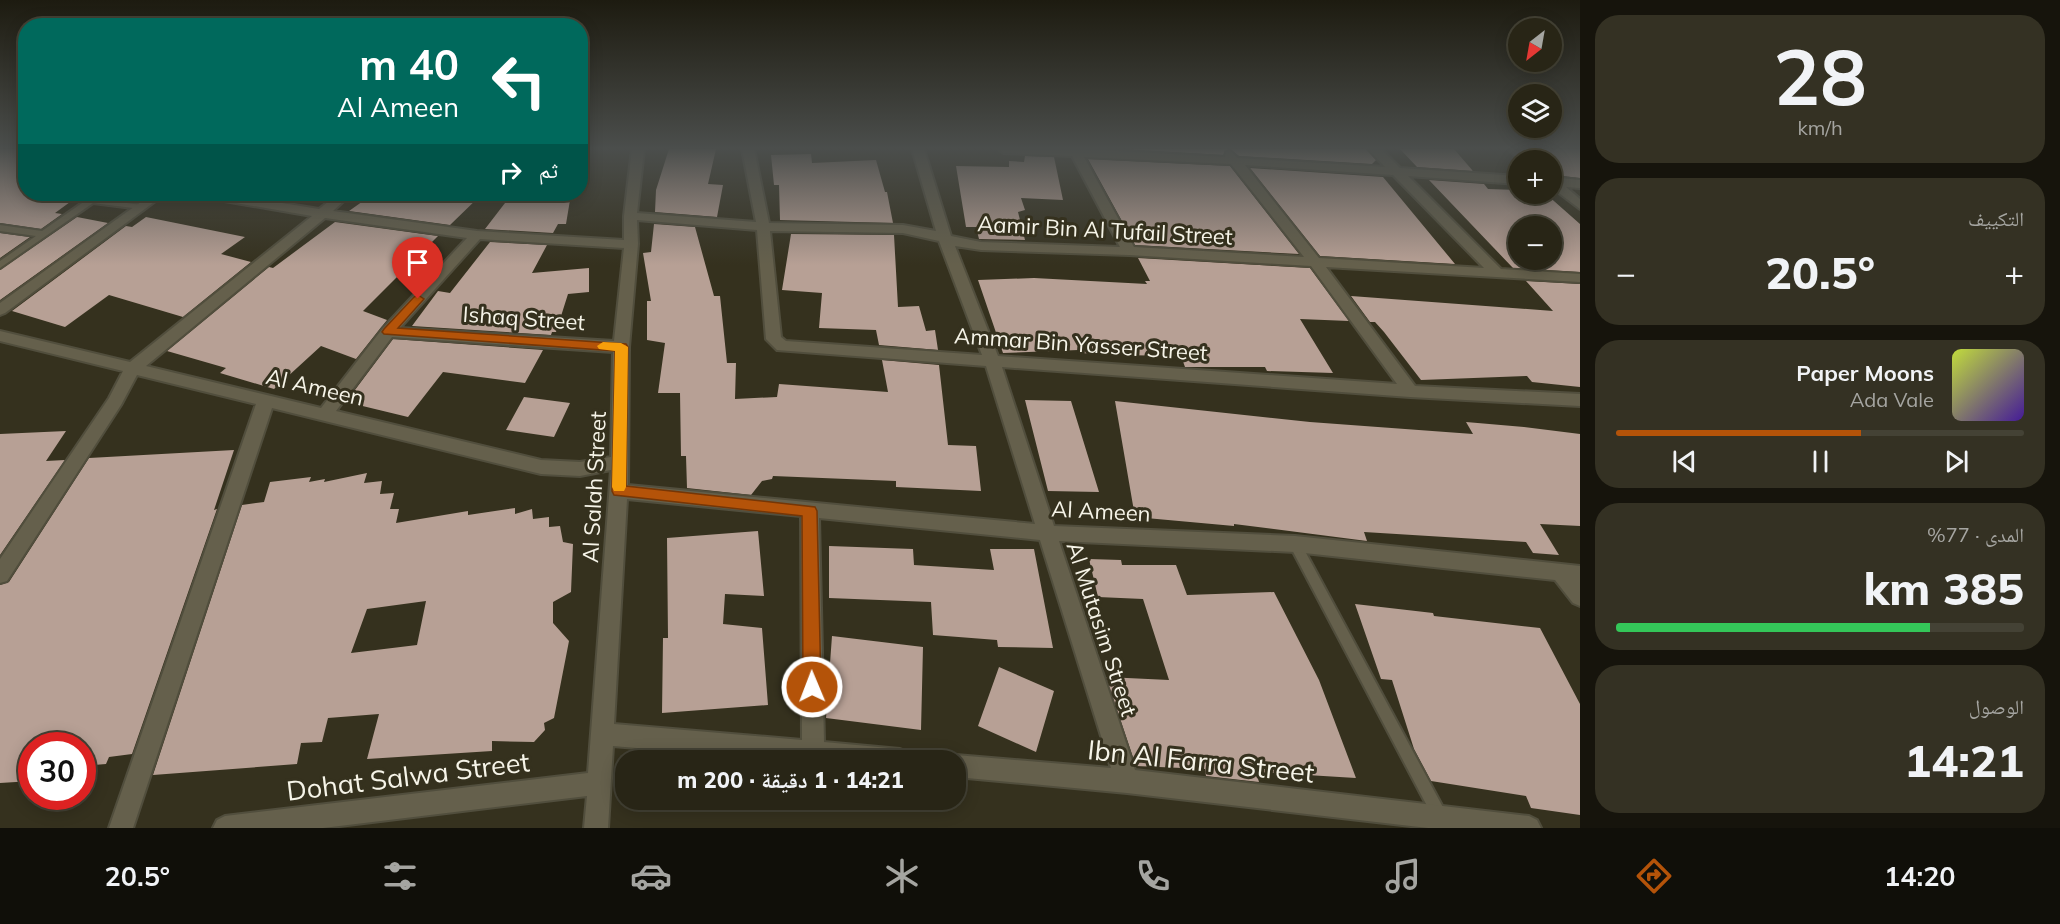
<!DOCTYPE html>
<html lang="ar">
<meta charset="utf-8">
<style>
:root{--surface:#282516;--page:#343123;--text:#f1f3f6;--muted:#a5a5a1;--line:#444235;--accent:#b45309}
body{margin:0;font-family:Mulish,"Noto Naskh Arabic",sans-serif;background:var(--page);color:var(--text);direction:rtl;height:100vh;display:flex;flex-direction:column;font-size:22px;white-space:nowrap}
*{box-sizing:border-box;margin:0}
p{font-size:20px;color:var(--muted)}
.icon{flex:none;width:33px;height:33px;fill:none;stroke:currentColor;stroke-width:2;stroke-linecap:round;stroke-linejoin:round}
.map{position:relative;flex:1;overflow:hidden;direction:ltr}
.sheet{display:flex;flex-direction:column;gap:15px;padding:15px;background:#16140c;width:480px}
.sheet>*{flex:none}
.guide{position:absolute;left:18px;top:18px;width:570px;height:183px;border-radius:24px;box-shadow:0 3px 15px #0003,0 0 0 2px var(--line);direction:rtl;background:#00695c;color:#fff;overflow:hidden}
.needle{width:39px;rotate:211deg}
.tools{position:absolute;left:1508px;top:18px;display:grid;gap:12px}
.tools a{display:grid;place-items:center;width:54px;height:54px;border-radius:50%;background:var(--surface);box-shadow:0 3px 15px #0003,0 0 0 2px var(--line);font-size:30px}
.speed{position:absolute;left:18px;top:732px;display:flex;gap:12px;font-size:30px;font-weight:700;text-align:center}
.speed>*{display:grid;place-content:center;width:78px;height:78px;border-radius:50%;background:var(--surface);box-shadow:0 3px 15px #0003,0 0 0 2px var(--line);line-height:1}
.speed .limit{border:9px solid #d22;background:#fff;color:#111}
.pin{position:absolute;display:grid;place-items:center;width:51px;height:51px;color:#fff;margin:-62px -26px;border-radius:50% 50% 50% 0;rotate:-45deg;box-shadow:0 0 6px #0007}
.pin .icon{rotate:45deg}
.me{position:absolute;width:66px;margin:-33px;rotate:359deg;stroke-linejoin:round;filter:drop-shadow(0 0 4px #0008)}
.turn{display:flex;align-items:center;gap:21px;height:126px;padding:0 30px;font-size:27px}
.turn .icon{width:78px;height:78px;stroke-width:2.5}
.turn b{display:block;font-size:42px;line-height:51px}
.then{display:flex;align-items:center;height:57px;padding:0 30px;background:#0003;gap:12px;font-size:22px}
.big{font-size:45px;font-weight:800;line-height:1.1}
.sheet .tile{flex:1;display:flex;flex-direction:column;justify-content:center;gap:9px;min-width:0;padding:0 21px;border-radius:24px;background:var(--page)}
.sheet .dial{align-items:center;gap:0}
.dial b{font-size:78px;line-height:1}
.song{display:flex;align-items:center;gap:18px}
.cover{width:72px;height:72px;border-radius:9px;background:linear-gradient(135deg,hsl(70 70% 55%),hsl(260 70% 35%))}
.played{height:6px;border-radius:3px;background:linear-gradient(90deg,var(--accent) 60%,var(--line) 60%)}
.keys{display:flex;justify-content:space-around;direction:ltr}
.heat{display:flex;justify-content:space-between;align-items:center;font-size:33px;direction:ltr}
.charge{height:9px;border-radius:4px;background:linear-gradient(90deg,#34c759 77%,var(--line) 0)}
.trip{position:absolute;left:615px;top:750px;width:351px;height:60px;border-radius:24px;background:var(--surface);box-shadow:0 3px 15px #0003,0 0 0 2px var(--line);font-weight:800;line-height:60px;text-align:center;direction:rtl}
.tabs{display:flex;height:96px;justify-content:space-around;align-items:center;background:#100f09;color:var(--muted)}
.tabs .icon{width:42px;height:42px}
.tabs .current{color:var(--accent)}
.tabs b{font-size:27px;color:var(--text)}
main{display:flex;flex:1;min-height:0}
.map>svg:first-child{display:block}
.building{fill:#b7a095;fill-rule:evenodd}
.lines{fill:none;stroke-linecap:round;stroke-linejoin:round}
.service-casing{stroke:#514e3d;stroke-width:4}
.minor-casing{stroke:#514e3d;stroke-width:4}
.service{fill:#65604c;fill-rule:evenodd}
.minor{fill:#65604c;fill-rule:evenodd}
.route{fill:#b45309;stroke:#753606;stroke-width:1.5}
.slow{fill:#f59e0b}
.labels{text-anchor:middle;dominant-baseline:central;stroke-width:6;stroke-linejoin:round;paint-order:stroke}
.street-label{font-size:22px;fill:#f6f4e8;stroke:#35311e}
.near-street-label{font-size:27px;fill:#f6f4e8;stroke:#35311e}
</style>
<main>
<section class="sheet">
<div class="tile dial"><b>28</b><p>km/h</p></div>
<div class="tile"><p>التكييف</p>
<div class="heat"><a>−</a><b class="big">20.5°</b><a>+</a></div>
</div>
<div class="tile">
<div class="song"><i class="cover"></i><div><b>Paper Moons</b><p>Ada Vale</p></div></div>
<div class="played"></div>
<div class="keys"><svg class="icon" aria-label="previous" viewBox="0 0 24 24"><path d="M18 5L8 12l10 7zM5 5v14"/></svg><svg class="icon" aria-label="pause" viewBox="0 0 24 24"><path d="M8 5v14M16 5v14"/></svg><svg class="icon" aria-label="next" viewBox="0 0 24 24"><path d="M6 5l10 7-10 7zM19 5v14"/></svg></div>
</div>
<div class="tile"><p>المدى · 77%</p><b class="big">385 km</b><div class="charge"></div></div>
<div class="tile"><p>الوصول</p><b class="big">14:21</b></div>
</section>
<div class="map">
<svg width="1580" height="828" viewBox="0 0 1580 828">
<rect width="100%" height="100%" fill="#35311e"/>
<path class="building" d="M 0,149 L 26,149 L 26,194 L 81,194 L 55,213 L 62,214 L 41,229 L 0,223 Z
M 669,149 L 716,149 L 708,184 L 723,185 L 717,217 L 655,212 L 656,190 Z
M 1122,149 L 1229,149 L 1223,155 Z
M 1230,149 L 1366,149 L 1376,160 L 1372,164 L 1239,156 Z
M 1400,149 L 1454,149 L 1473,171 L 1417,167 Z
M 1524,149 L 1580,149 L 1580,178 L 1554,175 L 1551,172 L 1551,160 L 1537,160 Z
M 811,154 L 812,163 L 876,160 L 885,192 L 887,192 L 893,223 L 780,220 L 779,185 L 774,185 L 771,155 Z
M 1025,156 L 1054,157 L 1063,200 L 1021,198 L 1025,210 L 1018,212 L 1025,240 L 979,239 L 976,227 L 966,227 L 956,166 L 1009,167 L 1009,161 L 1024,162 Z
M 1088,159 L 1230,166 L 1299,254 L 1135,245 Z
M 1250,168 L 1383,177 L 1455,264 L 1320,256 Z
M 1429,180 L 1484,184 L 1488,189 L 1518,190 L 1518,194 L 1546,194 L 1580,224 L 1580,272 L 1513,268 ZM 1518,226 L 1551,226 L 1551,260 L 1518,260 Z
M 373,194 L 482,194 L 450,225 L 349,211 Z
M 512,194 L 571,194 L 566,224 L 558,224 L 553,233 L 485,229 Z
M 77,217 L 108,223 L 0,300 L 0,270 Z
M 146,217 L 245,237 L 221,254 L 251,262 L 183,317 L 109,295 L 65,327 L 12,311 L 126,226 L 132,227 Z
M 335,222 L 438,236 L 363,311 L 387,320 L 356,359 L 321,346 L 274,389 L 220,373 L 226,368 L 167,351 L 269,267 L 273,268 Z
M 654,224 L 695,227 L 714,296 L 720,296 L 727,363 L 736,363 L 735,399 L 777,397 L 779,384 L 888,392 L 882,360 L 939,365 L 948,445 L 976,446 L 981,491 L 896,487 L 896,481 L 773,476 L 772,479 L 762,481 L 751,495 L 687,488 L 686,456 L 681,456 L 680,393 L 658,393 L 665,343 L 647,340 L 647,301 L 651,301 L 643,253 L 651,252 Z
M 0,233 L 30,237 L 0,258 Z
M 791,234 L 894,235 L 898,307 L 919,306 L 926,331 L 935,330 L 938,350 L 879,345 L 876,330 L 819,328 L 822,293 L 782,290 Z
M 490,242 L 547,245 L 532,273 L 589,268 L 589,292 L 568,294 L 556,332 L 552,332 L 551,335 L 412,326 L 438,291 L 450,293 Z
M 1138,258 L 1310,268 L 1349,321 L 1300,319 L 1333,373 L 1267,371 L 1265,367 L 1185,367 L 1181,356 L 1116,355 L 1079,353 L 1078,350 L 1003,353 L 978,280 L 1034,278 L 1147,284 L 1145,281 L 1150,281 Z
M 1526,281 L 1580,284 L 1580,387 L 1532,382 L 1527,376 L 1421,380 L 1384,332 L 1375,322 L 1370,322 L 1351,296 L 1553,311 Z
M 393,339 L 543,350 L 525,383 L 443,372 L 408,417 L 346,402 Z
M 524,397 L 570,403 L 554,437 L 506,430 Z
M 1025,400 L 1071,401 L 1099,492 L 1048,491 Z
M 1115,401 L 1310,422 L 1473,434 L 1466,422 L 1524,427 L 1580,434 L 1580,526 L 1540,524 L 1559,555 L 1533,553 L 1526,542 L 1364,532 L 1367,541 L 1234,524 L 1234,526 L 1135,517 Z
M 66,431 L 46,461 L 65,460 L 0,555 L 0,434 Z
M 234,450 L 214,510 L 217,509 L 132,754 L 109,757 L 106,764 L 82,766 L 82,746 L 32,746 L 32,781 L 0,783 L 0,585 L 9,582 L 89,458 Z
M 367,473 L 364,483 L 382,481 L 380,494 L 394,493 L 390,509 L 399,509 L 396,523 L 468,511 L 468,515 L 515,508 L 515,514 L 532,509 L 533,519 L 549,517 L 549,527 L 560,526 L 563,542 L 573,544 L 571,592 L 553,602 L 553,623 L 569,641 L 554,718 L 544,723 L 545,730 L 534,742 L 492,741 L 492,751 L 367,759 L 379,714 L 328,718 L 322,742 L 301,743 L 297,764 L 153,775 L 242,505 L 264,502 L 270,482 L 311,477 L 309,482 L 325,479 L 324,482 ZM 426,601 L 417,645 L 351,653 L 367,609 Z
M 758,531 L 764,596 L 725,594 L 723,624 L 762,628 L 768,705 L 662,713 L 663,638 L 668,638 L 667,538 Z
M 829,546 L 913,549 L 914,565 L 994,570 L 990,549 L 1034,549 L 1053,648 L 998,647 L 997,640 L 933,635 L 931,602 L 829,598 Z
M 1089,559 L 1121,560 L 1122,565 L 1176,565 L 1187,595 L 1274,592 L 1319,680 L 1356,778 L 1256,772 L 1259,782 L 1206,776 L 1205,769 L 1136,766 L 1106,677 L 1169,680 L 1143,599 L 1098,597 Z
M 1355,604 L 1433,613 L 1434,616 L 1540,628 L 1580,704 L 1580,815 L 1531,808 L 1526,796 L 1431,781 L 1414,749 L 1392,680 L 1381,679 Z
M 832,636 L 923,647 L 921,730 L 826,718 Z
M 999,667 L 1054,691 L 1036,752 L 978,726 Z"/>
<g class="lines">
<g class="service-casing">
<path id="service" d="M 95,194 L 104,194 L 99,199 L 141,205 L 145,207 L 141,209 L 93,203 L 0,268 L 0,261 L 36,236 L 0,231 L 0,225 L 42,231 Z
M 1295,539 L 1299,540 L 1445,811 L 1448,816 L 1445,821 L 1440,824 L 1435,821 L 1289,544 L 1291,540 Z"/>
</g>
<g class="minor-casing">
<path id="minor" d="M 632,149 L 644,149 L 637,213 L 756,222 L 742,149 L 754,149 L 769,223 L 903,225 L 936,231 L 912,149 L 924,149 L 951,236 L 981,242 L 1120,247 L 1072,156 L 1004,153 L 998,149 L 1080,149 L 1225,157 L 1226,152 L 1230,151 L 1238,158 L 1385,167 L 1368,149 L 1381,149 L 1400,168 L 1518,176 L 1518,184 L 1408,176 L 1501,269 L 1580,274 L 1580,282 L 1326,267 L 1415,386 L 1580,394 L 1580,406 L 1410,397 L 1002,367 L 1054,526 L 1295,536 L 1580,566 L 1580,606 L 1573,603 L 1555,580 L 1295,552 L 1059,541 L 1135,770 L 1529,816 L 1537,820 L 1541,828 L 1428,828 L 1127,793 L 956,777 L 956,760 L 947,760 L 956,755 L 1111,768 L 1040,540 L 819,518 L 824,742 L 900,749 L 908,752 L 911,760 L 778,760 L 613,746 L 608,828 L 584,828 L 587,796 L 323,828 L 213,828 L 217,820 L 225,816 L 588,773 L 611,470 L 580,476 L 541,474 L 272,408 L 133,828 L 109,828 L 256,404 L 137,375 L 121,405 L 7,581 L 0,583 L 0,559 L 109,398 L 123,371 L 0,341 L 0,331 L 130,362 L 312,216 L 207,198 L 201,194 L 226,194 L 319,209 L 338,194 L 351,194 L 333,211 L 477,231 L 624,240 L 624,216 ZM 1084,157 L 1231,164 L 1304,257 L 1134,247 ZM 1245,165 L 1393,175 L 1484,268 L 1319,258 ZM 325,218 L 467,238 L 383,328 L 321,408 L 146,366 ZM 637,220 L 757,230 L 766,339 L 777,350 L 986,366 L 1035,524 L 628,485 L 629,347 L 638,244 ZM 770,231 L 903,233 L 939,241 L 982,355 L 786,341 L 781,337 ZM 480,239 L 624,248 L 614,341 L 400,328 ZM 955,246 L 981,250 L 1129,255 L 1311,266 L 1397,384 L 998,356 ZM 392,337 L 613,352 L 611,457 L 580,462 L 541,460 L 336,411 ZM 627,499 L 801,516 L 802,740 L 614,724 Z
M 1508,149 L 1521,149 L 1533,160 L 1520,160 Z
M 1551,177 L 1580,180 L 1580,188 L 1566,187 L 1580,199 L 1580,209 L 1551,187 Z
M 152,194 L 165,194 L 5,313 L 0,315 L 0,303 Z"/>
</g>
<use href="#service" class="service"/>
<use href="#minor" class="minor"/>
</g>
<linearGradient id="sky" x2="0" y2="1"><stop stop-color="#1d1b10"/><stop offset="0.56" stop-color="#4b4e4c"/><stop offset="1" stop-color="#4b4e4c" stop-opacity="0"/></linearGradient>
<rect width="1580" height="265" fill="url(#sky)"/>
<path class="route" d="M 418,295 L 424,299 L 398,328 L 626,344 L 628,347 L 626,486 L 815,507 L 817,511 L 821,687 L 818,693 L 812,695 L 806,693 L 803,687 L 802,516 L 614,495 L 612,491 L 615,351 L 384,334 L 382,332 L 384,329 L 414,297 Z"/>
<path class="slow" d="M 603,342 L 621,343 L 628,347 L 626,487 L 624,491 L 614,491 L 612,487 L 615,351 L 599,349 L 597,346 Z"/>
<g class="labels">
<g class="street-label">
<text transform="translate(1105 230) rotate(3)">Aamir Bin Al Tufail Street</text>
<text transform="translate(524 318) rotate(4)">Ishaq Street</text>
<text transform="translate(1081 344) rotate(4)">Ammar Bin Yasser Street</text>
<text transform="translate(315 387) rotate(13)">Al Ameen</text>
<text transform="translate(594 487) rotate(-87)">Al Salah Street</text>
<text transform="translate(1101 511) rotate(3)">Al Ameen</text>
<text transform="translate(1102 629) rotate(72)">Al Mutasim Street</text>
</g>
<g class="near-street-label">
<text transform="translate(1201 761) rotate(6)">Ibn Al Farra Street</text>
<text transform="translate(408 776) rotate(-7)">Dohat Salwa Street</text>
</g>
</g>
</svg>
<div class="tools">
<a><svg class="needle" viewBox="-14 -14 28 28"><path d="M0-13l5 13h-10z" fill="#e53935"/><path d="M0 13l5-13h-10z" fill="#a5a5a1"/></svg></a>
<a><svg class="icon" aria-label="layers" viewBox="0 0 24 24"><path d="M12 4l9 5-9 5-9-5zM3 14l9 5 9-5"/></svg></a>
<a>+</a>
<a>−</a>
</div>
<div class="speed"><div class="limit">30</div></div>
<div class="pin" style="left:418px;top:299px;background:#d93025"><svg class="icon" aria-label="arrive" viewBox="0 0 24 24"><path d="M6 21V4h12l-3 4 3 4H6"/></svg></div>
<svg class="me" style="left:812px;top:687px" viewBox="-20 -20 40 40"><circle r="17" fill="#b45309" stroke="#fff" stroke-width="3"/><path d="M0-11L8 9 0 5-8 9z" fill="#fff"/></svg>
<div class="trip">14:21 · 1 دقيقة · 200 m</div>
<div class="guide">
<div class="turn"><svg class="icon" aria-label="left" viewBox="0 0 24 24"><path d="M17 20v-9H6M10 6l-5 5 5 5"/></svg><div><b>40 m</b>Al Ameen</div></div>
<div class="then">ثم<svg class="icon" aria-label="right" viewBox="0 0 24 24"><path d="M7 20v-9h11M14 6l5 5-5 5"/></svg></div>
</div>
</div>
</main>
<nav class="tabs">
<b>14:20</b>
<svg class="icon current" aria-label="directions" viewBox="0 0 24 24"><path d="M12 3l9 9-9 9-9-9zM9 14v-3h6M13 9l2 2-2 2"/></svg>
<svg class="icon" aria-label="music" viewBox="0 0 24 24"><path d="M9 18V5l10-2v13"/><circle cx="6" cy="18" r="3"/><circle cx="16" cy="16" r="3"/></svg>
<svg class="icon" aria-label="phone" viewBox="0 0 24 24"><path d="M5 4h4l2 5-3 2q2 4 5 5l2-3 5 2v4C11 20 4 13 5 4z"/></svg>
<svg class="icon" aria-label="climate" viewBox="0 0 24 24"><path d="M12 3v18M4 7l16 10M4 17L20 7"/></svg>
<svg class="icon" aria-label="car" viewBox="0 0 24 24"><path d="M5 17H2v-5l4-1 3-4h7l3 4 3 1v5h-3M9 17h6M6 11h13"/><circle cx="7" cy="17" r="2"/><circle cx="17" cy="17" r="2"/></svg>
<svg class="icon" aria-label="filters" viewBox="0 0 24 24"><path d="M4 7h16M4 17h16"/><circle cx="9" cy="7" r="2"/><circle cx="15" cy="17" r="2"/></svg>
<b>20.5°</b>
</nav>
